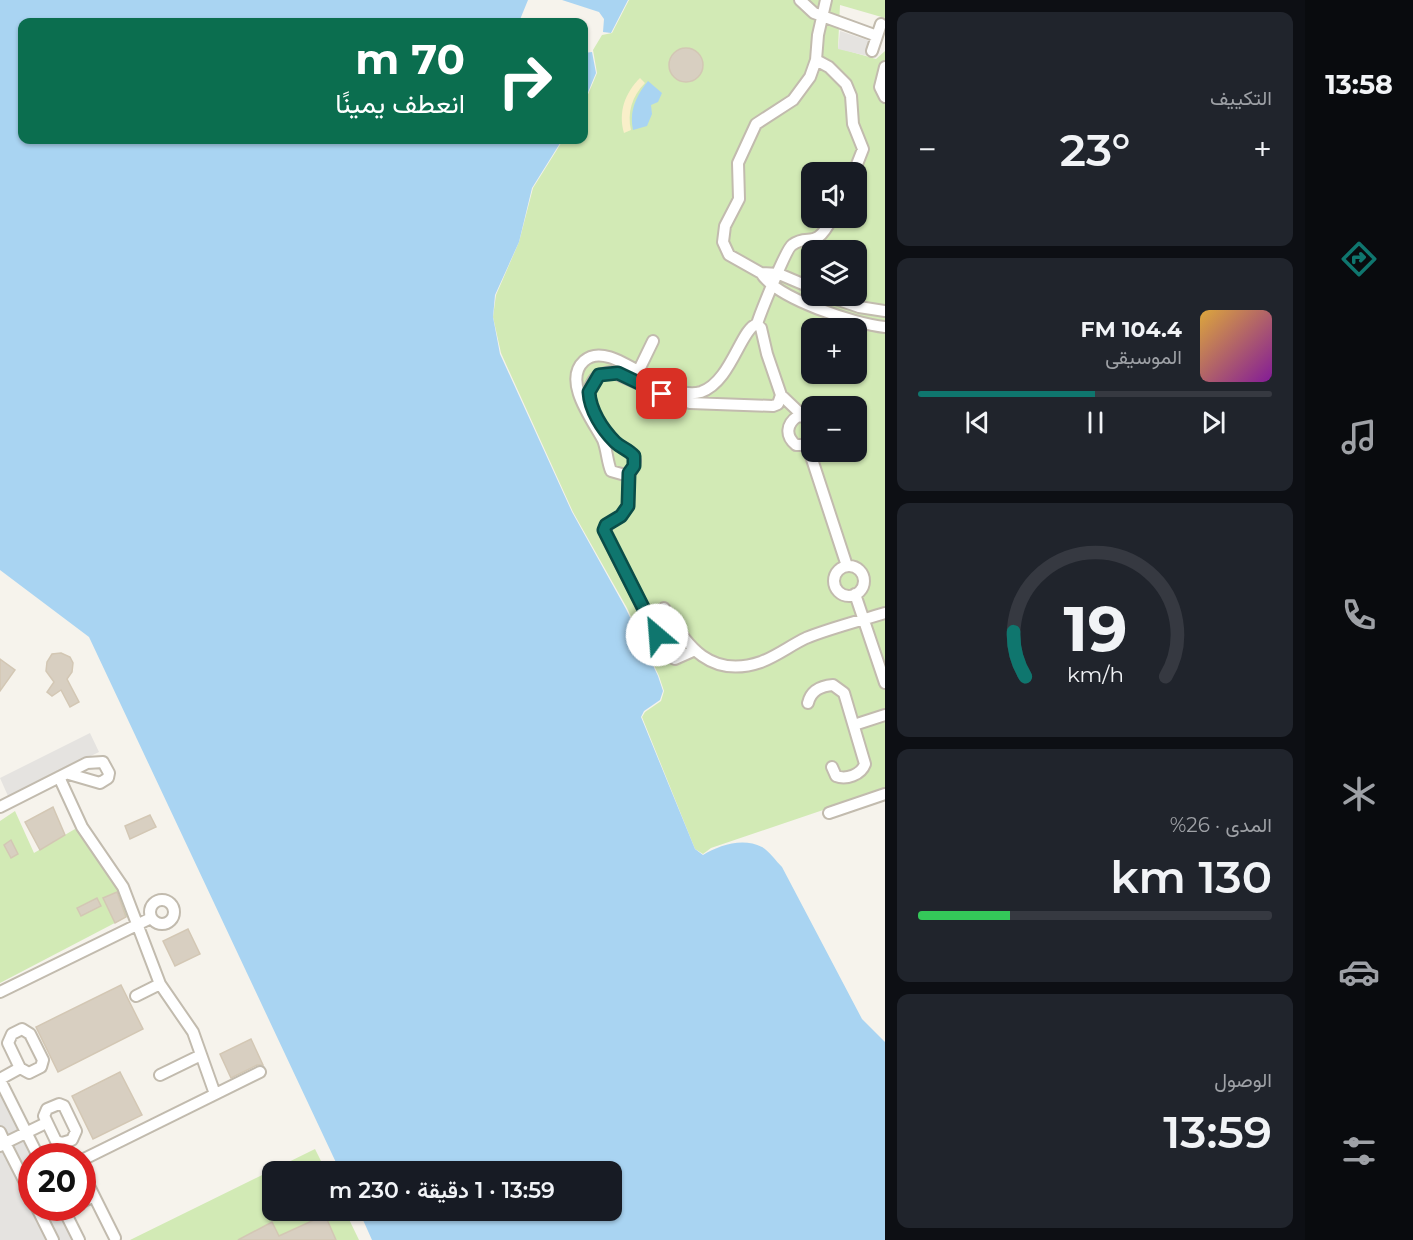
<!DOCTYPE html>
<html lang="ar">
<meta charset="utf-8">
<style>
:root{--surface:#171b24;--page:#20242c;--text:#f1f3f6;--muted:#9ea1a6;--line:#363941;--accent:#0f766e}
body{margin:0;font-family:Montserrat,Vazirmatn,sans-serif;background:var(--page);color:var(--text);direction:rtl;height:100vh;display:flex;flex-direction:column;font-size:22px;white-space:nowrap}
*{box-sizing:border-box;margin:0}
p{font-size:20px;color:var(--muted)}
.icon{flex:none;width:33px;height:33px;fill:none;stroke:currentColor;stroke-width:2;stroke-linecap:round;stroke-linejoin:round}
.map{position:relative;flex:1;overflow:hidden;direction:ltr}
.details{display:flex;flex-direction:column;gap:12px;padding:12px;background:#0d0f14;width:420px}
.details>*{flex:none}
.hud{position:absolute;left:18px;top:18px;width:570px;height:126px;border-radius:12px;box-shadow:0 2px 4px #0004;direction:rtl;background:#0b6e4f;color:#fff;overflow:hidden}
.tools{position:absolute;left:801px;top:162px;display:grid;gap:12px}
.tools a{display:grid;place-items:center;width:66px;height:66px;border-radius:12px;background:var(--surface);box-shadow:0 2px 4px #0004;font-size:30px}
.speed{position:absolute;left:18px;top:1143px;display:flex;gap:12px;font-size:30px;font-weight:700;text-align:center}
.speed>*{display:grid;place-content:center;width:78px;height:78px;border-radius:50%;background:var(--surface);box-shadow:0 2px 4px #0004;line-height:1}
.speed .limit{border:9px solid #d22;background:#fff;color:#111}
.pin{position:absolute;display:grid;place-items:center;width:51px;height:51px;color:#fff;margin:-26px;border-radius:12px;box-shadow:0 3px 9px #0006}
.me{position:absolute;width:66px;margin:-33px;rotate:333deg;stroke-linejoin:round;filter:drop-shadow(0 0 4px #0008)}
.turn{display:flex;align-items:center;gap:21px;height:126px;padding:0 24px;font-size:27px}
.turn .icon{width:78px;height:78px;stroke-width:2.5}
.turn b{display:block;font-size:42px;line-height:51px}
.big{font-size:45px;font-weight:600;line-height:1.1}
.details .widget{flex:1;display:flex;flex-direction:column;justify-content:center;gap:9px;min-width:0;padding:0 21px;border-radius:12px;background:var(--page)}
.details .dial{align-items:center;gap:0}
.dial svg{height:156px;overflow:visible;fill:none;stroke:var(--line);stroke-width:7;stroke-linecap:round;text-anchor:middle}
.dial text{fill:var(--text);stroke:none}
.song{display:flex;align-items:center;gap:18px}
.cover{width:72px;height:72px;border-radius:9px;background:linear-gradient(135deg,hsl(40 70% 55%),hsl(290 70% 35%))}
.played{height:6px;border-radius:3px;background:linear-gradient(90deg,var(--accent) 50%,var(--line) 50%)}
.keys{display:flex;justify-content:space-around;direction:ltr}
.heat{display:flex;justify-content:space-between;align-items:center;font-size:33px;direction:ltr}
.charge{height:9px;border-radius:4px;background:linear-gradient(90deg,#34c759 26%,var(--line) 0)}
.trip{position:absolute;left:262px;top:1161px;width:360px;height:60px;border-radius:12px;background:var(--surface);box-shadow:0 2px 4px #0004;font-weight:600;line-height:60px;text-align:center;direction:rtl}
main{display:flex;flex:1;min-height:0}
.tab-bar{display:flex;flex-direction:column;width:108px;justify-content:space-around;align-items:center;background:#090b0e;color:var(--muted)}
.tab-bar .icon{width:42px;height:42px}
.tab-bar .current{color:var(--accent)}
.tab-bar b{font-size:27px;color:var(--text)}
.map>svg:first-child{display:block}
.green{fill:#d2eab5;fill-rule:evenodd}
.sand{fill:#f9efc9}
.parking{fill:#e5e3e0}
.water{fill:#a9d4f2}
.building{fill:#d8cfc1;stroke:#d3c7b4;stroke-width:1.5}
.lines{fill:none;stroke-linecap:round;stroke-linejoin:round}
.minor-casing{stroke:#c2bbae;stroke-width:14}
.minor{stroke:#fff;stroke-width:10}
.route-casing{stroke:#0a4d48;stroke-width:15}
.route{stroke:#0f766e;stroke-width:10}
</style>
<main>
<nav class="tab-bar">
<b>13:58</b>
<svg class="icon current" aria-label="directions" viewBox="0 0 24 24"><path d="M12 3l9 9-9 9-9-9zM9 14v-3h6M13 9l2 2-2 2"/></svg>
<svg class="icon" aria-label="music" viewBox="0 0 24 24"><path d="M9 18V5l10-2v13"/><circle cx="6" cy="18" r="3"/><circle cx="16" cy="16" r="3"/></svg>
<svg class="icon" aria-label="phone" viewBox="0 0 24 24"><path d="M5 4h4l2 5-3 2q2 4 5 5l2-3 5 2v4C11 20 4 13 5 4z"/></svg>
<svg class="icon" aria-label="climate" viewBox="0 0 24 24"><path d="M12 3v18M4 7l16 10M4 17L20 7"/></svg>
<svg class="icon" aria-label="car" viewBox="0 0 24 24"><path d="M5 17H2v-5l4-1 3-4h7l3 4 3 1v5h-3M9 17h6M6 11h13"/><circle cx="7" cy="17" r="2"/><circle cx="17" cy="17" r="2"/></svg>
<svg class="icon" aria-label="filters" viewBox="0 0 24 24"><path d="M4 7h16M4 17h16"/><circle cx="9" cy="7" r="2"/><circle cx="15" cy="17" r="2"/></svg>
</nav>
<section class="details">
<div class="widget"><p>التكييف</p>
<div class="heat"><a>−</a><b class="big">23°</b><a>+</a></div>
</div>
<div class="widget">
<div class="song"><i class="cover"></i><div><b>104.4 FM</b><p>الموسيقى</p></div></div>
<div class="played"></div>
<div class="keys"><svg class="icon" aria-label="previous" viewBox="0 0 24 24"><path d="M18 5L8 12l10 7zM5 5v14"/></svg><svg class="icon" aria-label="pause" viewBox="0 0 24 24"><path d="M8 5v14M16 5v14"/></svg><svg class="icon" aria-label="next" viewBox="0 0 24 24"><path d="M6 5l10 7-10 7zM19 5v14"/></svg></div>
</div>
<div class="widget dial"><svg viewBox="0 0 100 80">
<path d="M14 69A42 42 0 1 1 86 69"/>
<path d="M14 69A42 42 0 0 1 8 46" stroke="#0f766e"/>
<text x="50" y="56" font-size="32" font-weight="700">19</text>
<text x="50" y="72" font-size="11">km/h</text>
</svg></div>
<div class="widget"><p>المدى · 26%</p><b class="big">130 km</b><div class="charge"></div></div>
<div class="widget"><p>الوصول</p><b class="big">13:59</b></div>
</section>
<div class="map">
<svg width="885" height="1240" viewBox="0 0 885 1240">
<rect width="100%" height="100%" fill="#f6f3ec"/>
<path class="green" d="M 629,0 L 885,0 L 885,18 L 840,5 L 838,48 L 876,59 L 885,51 L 885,789 L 711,848 L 703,854 L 695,849 L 642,717 L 645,712 L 661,701 L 664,691 L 659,676 L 627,608 L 573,512 L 501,353 L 493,317 L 496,295 L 519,242 L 533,188 L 563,140 L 584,140 L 584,104 L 597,73 L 593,50 L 602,35 L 612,33 ZM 812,172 L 856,172 L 856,218 L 812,218 ZM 812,250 L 856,250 L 856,296 L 812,296 ZM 812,328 L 856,328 L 856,374 L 812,374 ZM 812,406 L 856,406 L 856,452 L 812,452 Z
M 15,811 L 34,853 L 75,829 C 100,851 118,885 132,914 L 0,983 L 0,821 Z
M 315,1149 L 326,1171 L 273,1172 L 273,1210 L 345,1211 L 359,1240 L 130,1240 Z"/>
<path class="sand" d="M 640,78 L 645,83 C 632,96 627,113 631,130 L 624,133 C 618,112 625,93 640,78 Z"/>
<path class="parking" d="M 840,31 L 879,44 L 876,58 L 838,49 Z
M 90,733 L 99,752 L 8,796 L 0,778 Z
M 0,1092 L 32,1156 L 32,1208 L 57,1208 L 73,1240 L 0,1240 Z"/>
<path class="water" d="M 0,0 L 528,0 L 519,22 L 22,22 L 22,140 L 562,140 L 532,188 L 519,242 L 495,295 L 493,317 L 500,354 L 572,512 L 626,609 L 658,676 L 663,691 L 660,700 L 644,711 L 641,717 L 695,849 L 703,855 C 719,845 743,837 762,847 C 769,851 776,861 782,867 L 862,1019 L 885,1042 L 885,1240 L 372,1240 L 359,1211 L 612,1210 L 612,1172 L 340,1171 L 89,637 L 0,570 Z
M 562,0 L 628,0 L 611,33 L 603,32 L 604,19 L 599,12 Z
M 592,52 L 596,73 L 584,102 L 584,53 Z
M 648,81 L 662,93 L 658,102 L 651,105 L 652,114 L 647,126 L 633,130 C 629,111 636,96 648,81 Z"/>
<path class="building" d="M669 65a17 17 0 1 1 34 0a17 17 0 1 1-34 0Z
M 61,653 L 70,657 L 73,663 L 72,672 L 67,679 L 79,702 L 70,707 L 61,690 L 52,696 L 47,692 L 54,682 L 46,671 L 47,662 L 52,654 Z
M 0,659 L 15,670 L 0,691 Z
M 53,807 L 65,835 L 40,850 L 25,822 Z
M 150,815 L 156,827 L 130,839 L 125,826 Z
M 11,840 L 18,854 L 11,858 L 4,845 Z
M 117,892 L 126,917 L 115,923 L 103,898 Z
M 97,898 L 101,906 L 81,916 L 77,908 Z
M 188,929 L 200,954 L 175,966 L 163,941 Z
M 121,985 L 143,1029 L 58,1072 L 36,1027 Z
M 251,1039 L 263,1065 L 257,1065 L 231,1078 L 220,1054 Z
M 120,1072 L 142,1115 L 93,1139 L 72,1096 Z
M 325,1215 L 336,1240 L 238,1240 L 272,1222 L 279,1236 Z"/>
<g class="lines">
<g class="minor-casing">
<path id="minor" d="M 800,0 L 814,13 L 877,36
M 872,51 L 881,24
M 816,60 L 829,67 L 846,84 L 851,96 L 853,124 L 863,149 L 854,172
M 885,67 L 880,87 L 885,97
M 761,273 L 729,255 L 723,242 L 725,226 L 739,199 L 738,163 L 756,124 L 793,100 L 810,77 L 816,60 L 818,35 L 826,0
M 812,288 L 779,274 L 761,273 C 777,299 855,324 885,327
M 827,296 L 859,307 L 885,311
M 757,324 L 761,328 L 767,354 L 781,395 L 778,404 L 773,406 L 690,403 L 665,395 L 612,372 C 603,373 596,375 592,383 C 581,401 602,429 615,442 C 622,449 632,449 635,461 L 632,470 L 625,475 L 611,471 C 607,461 607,450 603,440 C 593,421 562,381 584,361 C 611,336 663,403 701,392 C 731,382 741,328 757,324 C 760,314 786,249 792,245 C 809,232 815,252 832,218
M 635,378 L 653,341
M 781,395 L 802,415
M 812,418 L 798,416 C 786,424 785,436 796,445 L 812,445
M 808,447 L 847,566
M 629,473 L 628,506 L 621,516 L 606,525 L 606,535 L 667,655 L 675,659 L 693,651
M834 581a15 15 0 1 1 30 0a15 15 0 1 1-30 0Z
M 855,594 L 885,683
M 664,608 C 687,647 711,679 761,662 C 777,656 791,645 806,638 C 831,628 859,621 885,613
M 808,703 C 811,690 821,686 833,685 L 844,693 L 865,764 C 861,775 846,780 836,776 L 832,767
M 854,725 L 885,715
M 59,777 L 82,827 L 123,887 L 160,984 L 193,1032 L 215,1094
M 0,807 L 87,763 L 103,762 L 109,773 L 108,778 L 100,783 L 69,774
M 829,813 L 885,794
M150 912a12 12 0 1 1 24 0a12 12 0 1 1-24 0Z
M 0,992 L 151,918
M 136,996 L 160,984
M 22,1029 L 30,1034 L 43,1060 L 41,1067 L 29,1073 L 20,1068 L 8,1043 L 12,1034 Z
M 160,1075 L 201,1055
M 0,1079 L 20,1068
M 0,1080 L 38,1156
M 59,1104 L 64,1106 L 76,1131 L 72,1140 L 62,1143 L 56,1141 L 44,1116 L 47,1109 Z
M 0,1132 L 5,1143 L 46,1123
M 0,1146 L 5,1143 L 32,1196
M 82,1160 L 260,1072
M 86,1180 L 115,1238
M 82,1202 L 94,1196
M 37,1208 L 53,1240
M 63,1208 L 79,1240"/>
</g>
<use href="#minor" class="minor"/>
</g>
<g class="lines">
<g class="route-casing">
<path id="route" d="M 657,635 L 604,530 L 606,525 L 621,516 L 628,506 L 629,473 L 634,466 L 634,456 C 628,449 621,448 615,442 C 602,429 590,410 589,392 L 599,375 L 618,373 L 662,394"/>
</g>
<use href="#route" class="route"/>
</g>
</svg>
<div class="tools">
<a><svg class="icon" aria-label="sound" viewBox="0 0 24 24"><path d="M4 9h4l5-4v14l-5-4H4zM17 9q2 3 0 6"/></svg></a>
<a><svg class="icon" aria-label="layers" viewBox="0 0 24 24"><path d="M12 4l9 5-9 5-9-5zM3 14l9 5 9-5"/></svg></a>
<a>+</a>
<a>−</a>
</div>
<div class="speed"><div class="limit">20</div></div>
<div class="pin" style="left:662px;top:394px;background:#d93025"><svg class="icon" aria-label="arrive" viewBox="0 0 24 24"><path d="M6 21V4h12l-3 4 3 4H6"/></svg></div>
<svg class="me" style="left:657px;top:635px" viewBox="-20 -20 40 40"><circle r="19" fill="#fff"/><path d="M0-13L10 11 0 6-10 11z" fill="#0f766e"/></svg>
<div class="trip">13:59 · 1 دقيقة · 230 m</div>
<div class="hud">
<div class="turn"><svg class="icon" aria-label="right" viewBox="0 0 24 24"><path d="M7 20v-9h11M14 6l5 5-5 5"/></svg><div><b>70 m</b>انعطف يمينًا</div></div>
</div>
</div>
</main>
